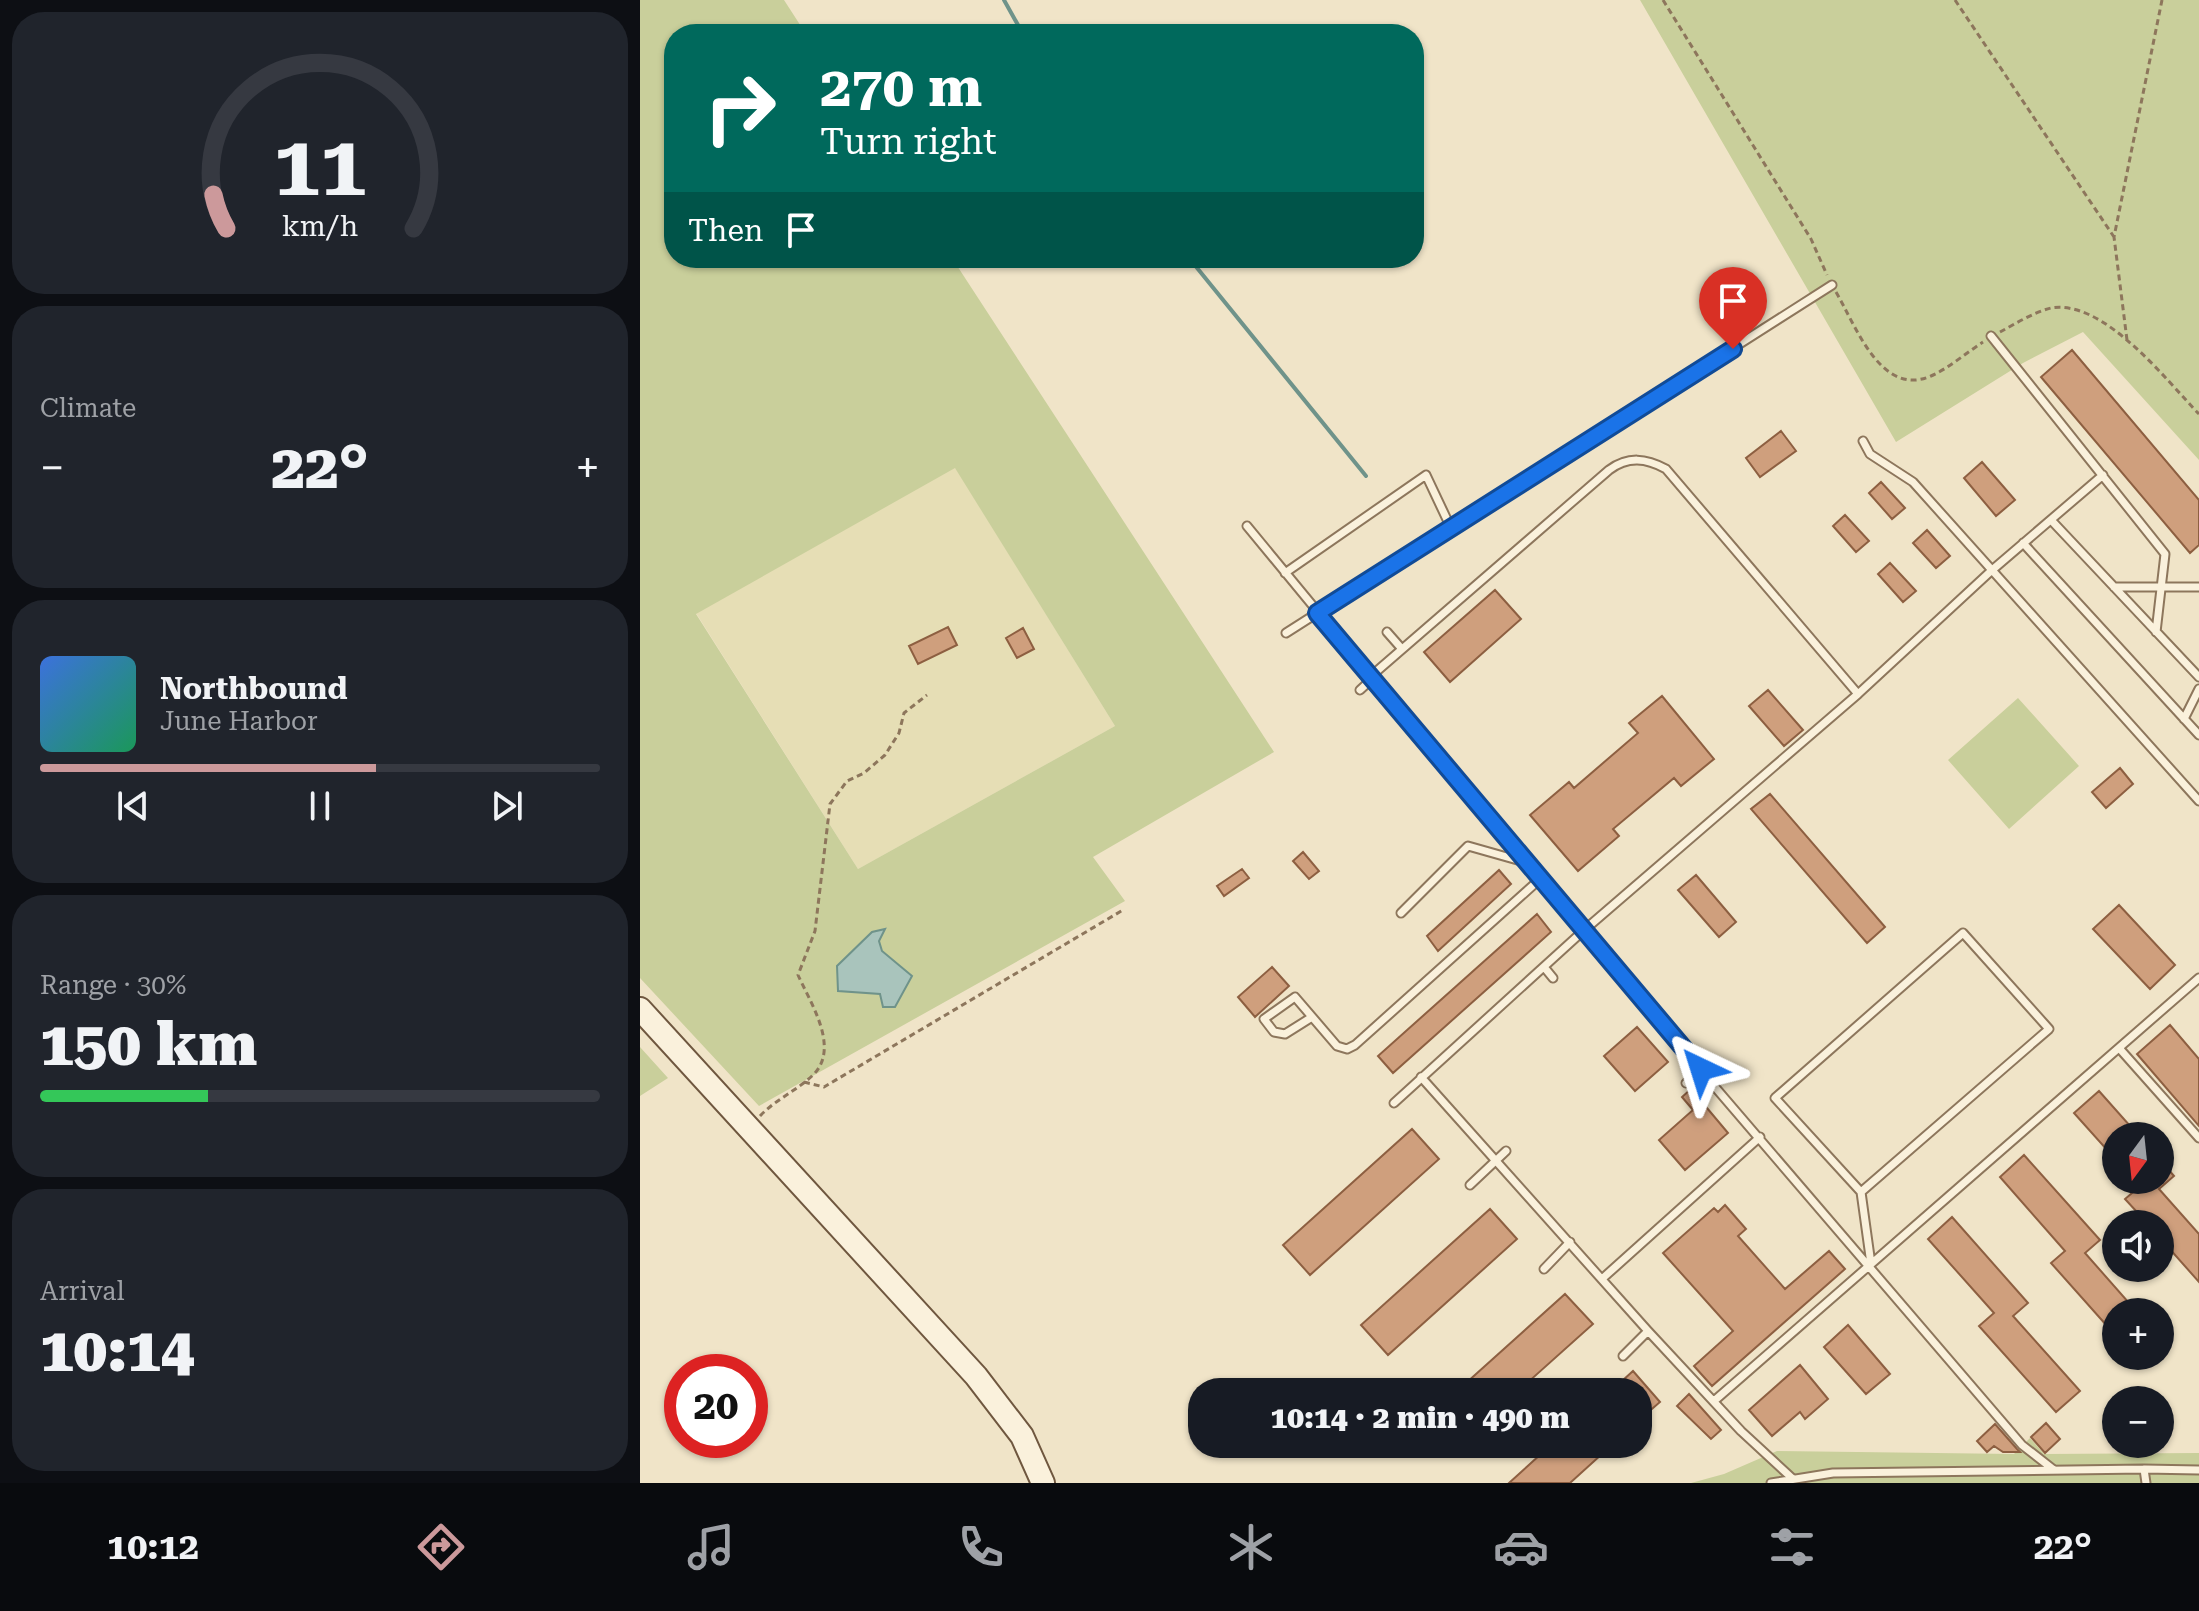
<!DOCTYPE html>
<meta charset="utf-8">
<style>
:root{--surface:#171b24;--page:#20242c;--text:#f1f3f6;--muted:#9ea1a6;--line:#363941;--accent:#cc999b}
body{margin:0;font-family:"Roboto Serif",serif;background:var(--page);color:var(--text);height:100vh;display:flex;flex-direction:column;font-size:30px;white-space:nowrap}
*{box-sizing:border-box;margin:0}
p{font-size:26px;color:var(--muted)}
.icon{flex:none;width:44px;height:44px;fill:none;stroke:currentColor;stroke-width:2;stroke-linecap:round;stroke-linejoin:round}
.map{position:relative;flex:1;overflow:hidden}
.drawer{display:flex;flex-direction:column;gap:12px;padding:12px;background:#0d0f14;width:640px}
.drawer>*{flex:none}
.banner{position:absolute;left:24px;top:24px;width:760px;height:244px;border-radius:32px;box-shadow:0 2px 6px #0004;background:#00695c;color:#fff;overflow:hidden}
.needle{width:52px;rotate:195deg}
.tools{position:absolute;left:1462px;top:1122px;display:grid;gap:16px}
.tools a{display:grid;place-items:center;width:72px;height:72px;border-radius:50%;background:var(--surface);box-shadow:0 2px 6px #0004;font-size:40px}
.speed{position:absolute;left:24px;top:1354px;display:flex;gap:16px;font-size:40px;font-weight:700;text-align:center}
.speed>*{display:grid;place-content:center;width:104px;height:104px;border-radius:50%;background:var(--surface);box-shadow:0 2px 6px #0004;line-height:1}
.speed .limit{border:12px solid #d22;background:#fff;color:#111}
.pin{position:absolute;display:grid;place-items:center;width:68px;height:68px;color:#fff;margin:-82px -34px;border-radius:50% 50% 50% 0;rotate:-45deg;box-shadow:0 0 8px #0007}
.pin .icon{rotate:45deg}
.me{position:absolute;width:88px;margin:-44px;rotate:319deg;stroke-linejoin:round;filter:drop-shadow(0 0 6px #0008)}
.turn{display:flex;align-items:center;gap:28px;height:168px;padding:0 24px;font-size:36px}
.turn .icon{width:104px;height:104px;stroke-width:2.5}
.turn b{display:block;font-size:56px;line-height:68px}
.then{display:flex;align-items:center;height:76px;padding:0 24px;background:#0003;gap:16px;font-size:30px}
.big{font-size:60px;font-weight:800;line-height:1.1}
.drawer .widget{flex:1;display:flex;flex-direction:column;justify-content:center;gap:12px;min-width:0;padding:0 28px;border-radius:32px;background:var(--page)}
.drawer .dial{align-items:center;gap:0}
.dial svg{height:208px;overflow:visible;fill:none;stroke:var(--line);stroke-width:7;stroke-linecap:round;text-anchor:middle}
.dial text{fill:var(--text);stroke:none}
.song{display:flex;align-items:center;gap:24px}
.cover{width:96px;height:96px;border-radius:12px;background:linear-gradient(135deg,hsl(220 70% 55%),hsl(150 70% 35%))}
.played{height:8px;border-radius:4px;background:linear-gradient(90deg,var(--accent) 60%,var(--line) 60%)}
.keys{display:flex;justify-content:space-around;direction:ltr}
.heat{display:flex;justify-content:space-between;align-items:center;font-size:44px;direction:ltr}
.charge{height:12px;border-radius:6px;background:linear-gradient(90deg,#34c759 30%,var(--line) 0)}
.trip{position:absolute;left:548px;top:1378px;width:464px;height:80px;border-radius:32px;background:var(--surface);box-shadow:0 2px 6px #0004;font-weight:800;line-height:80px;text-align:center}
.tabs{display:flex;height:128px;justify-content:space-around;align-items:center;background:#090b0e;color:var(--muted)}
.tabs .icon{width:56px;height:56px}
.tabs .active{color:var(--accent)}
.tabs b{font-size:36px;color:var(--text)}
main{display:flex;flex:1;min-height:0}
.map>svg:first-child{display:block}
.farmland{fill:#e6deb5}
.green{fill:#c9cf9b;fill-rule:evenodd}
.water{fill:#a9c4bc;stroke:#6f938a;stroke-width:2}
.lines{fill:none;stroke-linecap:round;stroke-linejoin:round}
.stream{stroke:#6f938a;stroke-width:4}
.building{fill:#cf9f7d;stroke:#8d5f41;stroke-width:2}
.lane-casing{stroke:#8d765c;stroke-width:11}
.secondary-casing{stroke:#6f573f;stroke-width:26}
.path{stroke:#8d765c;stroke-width:3;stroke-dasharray:6 4;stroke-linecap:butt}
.lane{stroke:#faf1dc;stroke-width:7}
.secondary{stroke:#faf1dc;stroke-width:22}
.route-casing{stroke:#114b97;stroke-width:20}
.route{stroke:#1a73e8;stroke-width:14}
</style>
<main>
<section class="drawer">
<div class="widget dial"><svg viewBox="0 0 100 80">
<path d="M14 69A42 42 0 1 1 86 69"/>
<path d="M14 69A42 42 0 0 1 9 56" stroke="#cc999b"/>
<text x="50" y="56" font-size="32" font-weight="700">11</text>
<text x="50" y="72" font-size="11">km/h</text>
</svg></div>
<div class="widget"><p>Climate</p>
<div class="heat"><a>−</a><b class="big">22°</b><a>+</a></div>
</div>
<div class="widget">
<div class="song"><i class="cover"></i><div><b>Northbound</b><p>June Harbor</p></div></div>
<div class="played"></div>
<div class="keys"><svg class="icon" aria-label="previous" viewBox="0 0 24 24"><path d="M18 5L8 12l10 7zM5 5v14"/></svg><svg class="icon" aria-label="pause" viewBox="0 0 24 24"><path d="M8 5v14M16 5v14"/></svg><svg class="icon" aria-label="next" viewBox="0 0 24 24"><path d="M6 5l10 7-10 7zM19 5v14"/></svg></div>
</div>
<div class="widget"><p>Range · 30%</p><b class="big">150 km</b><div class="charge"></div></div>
<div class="widget"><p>Arrival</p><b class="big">10:14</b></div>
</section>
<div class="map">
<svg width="1559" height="1483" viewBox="0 0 1559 1483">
<rect width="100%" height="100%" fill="#f0e4c8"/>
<path class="farmland" d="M 315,467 L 475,726 L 218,869 L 56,613 Z"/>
<path class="green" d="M 0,0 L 144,0 L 166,34 L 34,34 L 34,258 L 312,258 L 634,752 L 453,857 L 485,901 L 119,1106 L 0,978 ZM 315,468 L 475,726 L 218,869 L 56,614 Z
M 1000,0 L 1559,0 L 1559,460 L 1443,332 L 1383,363 L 1256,442 Z
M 1378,698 L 1439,766 L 1369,829 L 1308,760 Z
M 0,1047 L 28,1078 L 0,1096 Z
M 1390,1438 L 1404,1454 L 1559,1453 L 1559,1483 L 1051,1483 L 1084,1474 L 1137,1451 L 1374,1454 Z"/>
<path class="water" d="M 245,929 L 239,941 L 242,951 L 272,976 L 255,1007 L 243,1007 L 240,994 L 198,991 L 197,966 L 232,932 Z"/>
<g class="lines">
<path class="stream" d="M 364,0 L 383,34
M 549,258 L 726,476"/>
</g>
<path class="building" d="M 1432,350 L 1559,500 L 1559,545 L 1550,553 L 1401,377 Z
M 1141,431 L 1156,451 L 1120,477 L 1106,458 Z
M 1342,462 L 1375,500 L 1356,516 L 1324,478 Z
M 1241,482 L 1265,508 L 1252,519 L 1229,493 Z
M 1205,515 L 1229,541 L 1216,552 L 1193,526 Z
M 1287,530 L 1310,556 L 1296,568 L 1273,543 Z
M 1250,563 L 1276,591 L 1263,602 L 1238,574 Z
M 855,590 L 881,619 L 810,682 L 784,652 Z
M 308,627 L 317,645 L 278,664 L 269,646 Z
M 383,628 L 394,649 L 377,658 L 366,638 Z
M 1128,690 L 1163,730 L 1144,746 L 1109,706 Z
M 1022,696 L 1074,759 L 1041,786 L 1034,778 L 973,829 L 979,836 L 938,871 L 890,815 L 929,782 L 934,788 L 998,733 L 989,723 Z
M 1480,768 L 1493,784 L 1466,808 L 1452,792 Z
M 1130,794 L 1245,927 L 1227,943 L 1111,809 Z
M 663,852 L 679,871 L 669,879 L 653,861 Z
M 602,869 L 609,878 L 584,896 L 577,886 Z
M 859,870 L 871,884 L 798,951 L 787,936 Z
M 1056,875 L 1096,922 L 1079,937 L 1038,890 Z
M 1479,905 L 1535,965 L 1510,989 L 1453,929 Z
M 897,914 L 911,932 L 753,1073 L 738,1056 Z
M 632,967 L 649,986 L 615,1017 L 598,997 Z
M 1530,1025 L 1559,1059 L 1559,1126 L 1497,1054 Z
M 997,1027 L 1028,1062 L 995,1091 L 964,1056 Z
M 1051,1089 L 1088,1133 L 1045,1170 L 1019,1140 L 1053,1110 L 1042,1097 Z
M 1459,1091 L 1499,1136 L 1476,1136 L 1476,1160 L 1434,1113 Z
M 772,1129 L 799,1159 L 670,1275 L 643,1245 Z
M 1384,1155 L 1460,1240 L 1445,1253 L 1497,1312 L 1476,1312 L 1476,1336 L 1411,1263 L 1425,1251 L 1360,1177 Z
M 1520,1160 L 1534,1176 L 1519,1189 L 1559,1234 L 1559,1282 L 1520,1238 L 1520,1224 L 1508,1224 L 1485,1199 L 1499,1187 L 1494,1180 L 1520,1180 Z
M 1085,1205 L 1106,1229 L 1098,1236 L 1145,1289 L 1189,1251 L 1205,1269 L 1072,1386 L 1054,1366 L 1093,1331 L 1023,1253 L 1074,1208 L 1078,1212 Z
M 850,1209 L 877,1239 L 748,1355 L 721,1325 Z
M 1312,1217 L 1388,1303 L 1373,1316 L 1440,1391 L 1416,1412 L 1339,1326 L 1354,1313 L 1288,1239 Z
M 925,1294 L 953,1324 L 877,1392 L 816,1392 Z
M 1208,1325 L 1250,1374 L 1226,1394 L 1184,1347 Z
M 1160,1365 L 1188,1399 L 1165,1419 L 1160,1412 L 1132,1436 L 1109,1410 Z
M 993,1371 L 1020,1402 L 998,1421 L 998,1392 L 970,1392 Z
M 1049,1394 L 1081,1430 L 1071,1439 L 1037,1406 Z
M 1406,1423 L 1420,1439 L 1405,1453 L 1391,1437 Z
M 1355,1424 L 1377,1449 L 1380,1452 L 1363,1452 L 1354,1446 L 1347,1452 L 1337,1441 Z
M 912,1444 L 973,1444 L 930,1483 L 869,1483 Z"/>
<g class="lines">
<g class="lane-casing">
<path id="lane" d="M 1351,336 L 1525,554 L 1516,632
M 1223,441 L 1230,454 L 1273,482 L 1559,801
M 1411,520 L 1559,677
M 607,526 L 942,932 L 1382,1445 L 1414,1470
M 1383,543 L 1559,735
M 645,573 L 786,475 L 811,528
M 1474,587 L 1559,587
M 747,632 L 762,649
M 646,633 L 1192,285
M 730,677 L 969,470 C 988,456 1006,458 1026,469 L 1218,694
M 720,690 L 732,679
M 1544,719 L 1559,689
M 761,913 L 828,846 L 881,861
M 904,967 L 913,978
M 672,1017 L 645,1034 L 634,1032 L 624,1019 L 655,997 L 697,1046 L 707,1049 L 715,1045 L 899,880
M 1479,1048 L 1559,1138
M 781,1077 L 1008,1331 L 1101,1431 L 1153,1479
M 1046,1083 L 1061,1069
M 754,1103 L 942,932 L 1218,694 L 1351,571 L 1463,475
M 830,1185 L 866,1151
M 1221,1192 L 1135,1098 L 1323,933 L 1409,1029 L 1221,1192 L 1231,1264
M 904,1269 L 930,1242
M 963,1278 L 1120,1137
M 983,1356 L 1008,1331
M 1074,1401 L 1559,978
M 1504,1469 L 1559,1470
M 1131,1483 L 1193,1473 L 1504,1469 L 1506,1483"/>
</g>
<g class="secondary-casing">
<path id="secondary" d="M 0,1009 L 336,1376 L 382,1436 L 403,1483"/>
</g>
<path class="path" d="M 1023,0 L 1171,239 L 1187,275
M 1315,0 L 1474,237
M 1196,292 C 1216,326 1241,398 1291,376 C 1309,368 1326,353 1343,342
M 1360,332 C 1375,324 1394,312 1411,308 C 1464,299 1526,380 1559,414
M 1487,340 L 1474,237 L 1522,0
M 164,1082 L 184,1087 L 483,910
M 120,1116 C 136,1099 158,1090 174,1074 C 200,1047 170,1002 158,975 L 175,931 L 190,804 L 207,781 L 224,773 L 245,755 L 259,733 L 264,713 L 287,695"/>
<use href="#lane" class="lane"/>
<use href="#secondary" class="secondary"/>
</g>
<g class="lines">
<g class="route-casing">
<path id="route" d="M 1061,1069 L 677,613 L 1093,349"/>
</g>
<use href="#route" class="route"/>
</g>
</svg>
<div class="tools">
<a><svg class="needle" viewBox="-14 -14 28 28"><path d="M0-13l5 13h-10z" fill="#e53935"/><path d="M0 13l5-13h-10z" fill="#9ea1a6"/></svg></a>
<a><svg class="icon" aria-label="sound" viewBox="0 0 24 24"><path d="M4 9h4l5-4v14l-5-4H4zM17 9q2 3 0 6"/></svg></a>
<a>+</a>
<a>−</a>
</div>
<div class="speed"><div class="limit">20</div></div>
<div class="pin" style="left:1093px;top:349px;background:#d93025"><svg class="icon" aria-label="arrive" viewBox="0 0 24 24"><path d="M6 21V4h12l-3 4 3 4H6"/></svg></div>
<svg class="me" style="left:1061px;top:1069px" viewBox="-20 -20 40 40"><path d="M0-17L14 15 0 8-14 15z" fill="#1a73e8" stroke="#fff" stroke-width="4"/></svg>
<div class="trip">10:14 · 2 min · 490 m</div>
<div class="banner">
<div class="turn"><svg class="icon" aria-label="right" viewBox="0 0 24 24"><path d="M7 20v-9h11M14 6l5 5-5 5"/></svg><div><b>270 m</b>Turn right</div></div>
<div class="then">Then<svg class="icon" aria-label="arrive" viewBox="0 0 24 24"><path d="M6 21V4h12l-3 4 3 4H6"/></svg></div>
</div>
</div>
</main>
<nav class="tabs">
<b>10:12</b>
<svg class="icon active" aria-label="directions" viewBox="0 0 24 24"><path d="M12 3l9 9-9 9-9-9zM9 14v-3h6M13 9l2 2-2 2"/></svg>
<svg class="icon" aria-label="music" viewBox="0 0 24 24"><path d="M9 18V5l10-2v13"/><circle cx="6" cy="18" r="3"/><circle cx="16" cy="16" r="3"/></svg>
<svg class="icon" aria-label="phone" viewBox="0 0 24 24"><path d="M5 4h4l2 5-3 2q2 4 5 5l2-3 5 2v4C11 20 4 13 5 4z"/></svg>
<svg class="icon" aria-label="climate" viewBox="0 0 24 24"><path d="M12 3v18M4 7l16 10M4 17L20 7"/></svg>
<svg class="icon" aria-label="car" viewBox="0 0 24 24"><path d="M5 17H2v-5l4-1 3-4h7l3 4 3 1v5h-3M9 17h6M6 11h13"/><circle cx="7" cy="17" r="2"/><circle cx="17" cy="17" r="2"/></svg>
<svg class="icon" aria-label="filters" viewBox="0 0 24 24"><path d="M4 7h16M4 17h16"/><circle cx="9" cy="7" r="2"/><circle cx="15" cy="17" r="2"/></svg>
<b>22°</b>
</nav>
